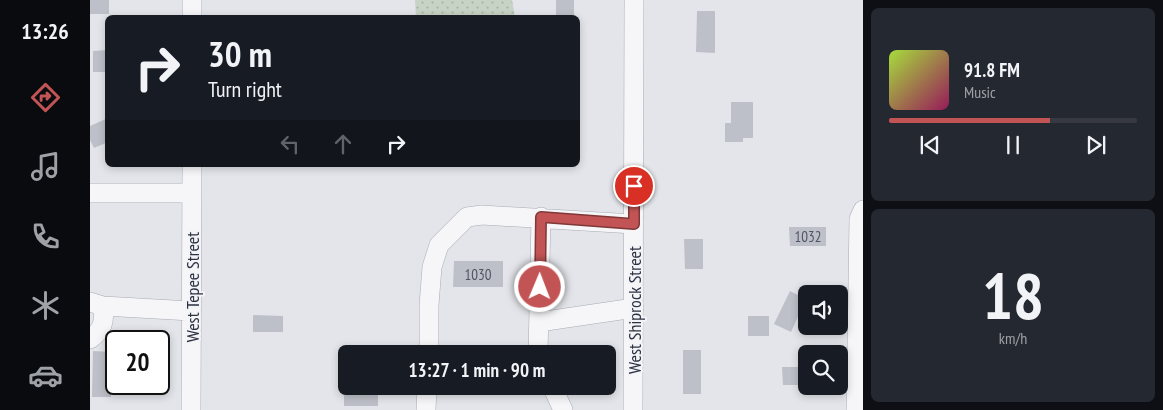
<!DOCTYPE html>
<meta charset="utf-8">
<style>
:root{--surface:#171b24;--page:#242831;--text:#f1f3f6;--muted:#9ea1a6;--line:#363941;--accent:#c35455}
body{margin:0;font-family:"PT Sans Narrow",sans-serif;background:var(--page);color:var(--text);height:100vh;display:flex;flex-direction:column;font-size:19px;white-space:nowrap}
*{box-sizing:border-box;margin:0}
p{font-size:16px;color:var(--muted)}
.icon{flex:none;width:28px;height:28px;fill:none;stroke:currentColor;stroke-width:2;stroke-linecap:round;stroke-linejoin:round}
.map{position:relative;flex:1;overflow:hidden}
.details{display:flex;flex-direction:column;gap:8px;padding:8px;background:#0d0f14;width:300px}
.details>*{flex:none}
.guide{position:absolute;left:15px;top:15px;width:475px;height:152px;border-radius:8px;box-shadow:0 2px 8px #0003;background:#171b24;color:var(--text);overflow:hidden}
.controls{position:absolute;left:708px;top:285px;display:grid;gap:10px}
.controls a{display:grid;place-items:center;width:50px;height:50px;border-radius:8px;background:var(--surface);box-shadow:0 2px 8px #0003;font-size:25px}
.speed{position:absolute;left:15px;top:330px;display:flex;gap:10px;font-size:25px;font-weight:700;text-align:center}
.speed>*{display:grid;place-content:center;width:65px;height:65px;border-radius:50%;background:var(--surface);box-shadow:0 2px 8px #0003;line-height:1}
.speed .limit{border:2px solid #111;border-radius:8px;background:#fff;color:#111}
.pin{position:absolute;display:grid;place-items:center;width:42px;height:42px;color:#fff;margin:-21px;border:2px solid #fff;border-radius:50%;box-shadow:0 1px 5px #0007}
.me{position:absolute;width:55px;margin:-28px;rotate:1deg;stroke-linejoin:round;filter:drop-shadow(0 0 4px #0008)}
.turn{display:flex;align-items:center;gap:18px;height:105px;padding:0 20px;font-size:22px}
.turn .icon{width:65px;height:65px;stroke-width:2.5}
.turn b{display:block;font-size:35px;line-height:42px}
.lanes{display:flex;align-items:center;height:48px;padding:0 20px;background:#0003;justify-content:center;gap:25px;direction:ltr}
.lanes .off{opacity:.35}
.details .widget{flex:1;display:flex;flex-direction:column;justify-content:center;gap:8px;min-width:0;padding:0 18px;border-radius:8px;background:var(--page)}
.details .dial{align-items:center;gap:0}
.dial b{font-size:65px;line-height:1}
.song{display:flex;align-items:center;gap:15px}
.cover{width:60px;height:60px;border-radius:8px;background:linear-gradient(135deg,hsl(80 70% 55%),hsl(330 70% 35%))}
.played{height:5px;border-radius:2px;background:linear-gradient(90deg,var(--accent) 65%,var(--line) 65%)}
.keys{display:flex;justify-content:space-around;direction:ltr}
.trip{position:absolute;left:248px;top:345px;width:278px;height:50px;border-radius:8px;background:var(--surface);box-shadow:0 2px 8px #0003;font-weight:800;line-height:50px;text-align:center}
main{display:flex;flex:1;min-height:0}
.tab-bar{display:flex;flex-direction:column;width:90px;justify-content:space-around;align-items:center;background:#090b0e;color:var(--muted)}
.tab-bar .icon{width:35px;height:35px}
.tab-bar .on{color:var(--accent)}
.tab-bar b{font-size:22px;color:var(--text)}
.map>svg:first-child{display:block}
.grass{fill:url(#grass-dots)}
.building{fill:#bec0c9}
.lines{fill:none;stroke-linecap:round;stroke-linejoin:round}
.minor-casing{stroke:#a8abb4;stroke-width:20}
.minor{stroke:#f6f6f8;stroke-width:19}
.route-casing{stroke:#7f3737;stroke-width:12}
.route{stroke:#c35455;stroke-width:9}
.labels{text-anchor:middle;dominant-baseline:central;stroke-width:4;stroke-linejoin:round;paint-order:stroke}
.number-label{font-size:15px;fill:#505563}
.street-label{font-size:18px;fill:#2c3141;stroke:#f3f4f7}
</style>
<main>
<nav class="tab-bar">
<b>13:26</b>
<svg class="icon on" aria-label="directions" viewBox="0 0 24 24"><path d="M12 3l9 9-9 9-9-9zM9 14v-3h6M13 9l2 2-2 2"/></svg>
<svg class="icon" aria-label="music" viewBox="0 0 24 24"><path d="M9 18V5l10-2v13"/><circle cx="6" cy="18" r="3"/><circle cx="16" cy="16" r="3"/></svg>
<svg class="icon" aria-label="phone" viewBox="0 0 24 24"><path d="M5 4h4l2 5-3 2q2 4 5 5l2-3 5 2v4C11 20 4 13 5 4z"/></svg>
<svg class="icon" aria-label="climate" viewBox="0 0 24 24"><path d="M12 3v18M4 7l16 10M4 17L20 7"/></svg>
<svg class="icon" aria-label="car" viewBox="0 0 24 24"><path d="M5 17H2v-5l4-1 3-4h7l3 4 3 1v5h-3M9 17h6M6 11h13"/><circle cx="7" cy="17" r="2"/><circle cx="17" cy="17" r="2"/></svg>
</nav>
<div class="map">
<svg width="773" height="410" viewBox="0 0 773 410">
<defs>
<pattern id="grass-dots" width="8" height="8" patternUnits="userSpaceOnUse" patternTransform="scale(1.25)"><rect width="8" height="8" fill="#c7d3c5"/><path d="M2 2h.1M6 6h.1" fill="none" stroke="#abb6aa" stroke-width="1.8" stroke-linecap="round"/></pattern>
</defs>
<rect width="100%" height="100%" fill="#e3e5ea"/>
<path class="grass" d="M 325,0 L 422,0 L 425,17 L 326,17 Z"/>
<path class="building" d="M 0,0 L 19,0 L 19,14 L 0,14 Z
M 466,0 L 484,0 L 484,18 L 466,18 Z
M 607,11 L 625,11 L 625,53 L 606,52 Z
M 18,50 L 18,72 L 3,72 L 3,51 Z
M 641,102 L 663,102 L 663,138 L 653,138 L 653,142 L 635,142 L 635,123 L 641,123 Z
M 18,118 L 18,142 L 4,148 L 0,140 L 0,126 Z
M 699,227 L 736,227 L 736,246 L 700,246 Z
M 594,239 L 613,239 L 613,269 L 595,269 Z
M 364,261 L 413,261 L 413,287 L 363,287 Z
M 700,291 L 716,299 L 701,332 L 684,324 Z
M 163,315 L 193,316 L 193,332 L 163,332 Z
M 658,316 L 679,316 L 679,336 L 658,336 Z
M 593,350 L 611,350 L 611,394 L 593,394 Z
M 3,351 L 22,352 L 21,397 L 2,397 Z
M 692,367 L 716,367 L 716,385 L 693,385 Z
M 254,386 L 288,386 L 288,406 L 254,406 Z"/>
<g class="lines">
<g class="minor-casing">
<path id="minor" d="M 102,18 L 102,0
M 0,193 L 102,193
M 0,302 L 13,306 L 101,311
M 449,322 L 544,308
M 0,339 C 13,330 15,321 13,306
M 339,354 L 339,305 L 342,267 L 349,245 L 377,217 L 392,215 L 544,224
M 448,354 L 451,217
M 462,386 L 473,410
M 101,410 L 102,165
M 336,410 L 337,386
M 543,410 L 544,0
M 766,410 L 769,219 L 773,210"/>
</g>
<use href="#minor" class="minor"/>
</g>
<g class="lines">
<g class="route-casing">
<path id="route" d="M 450,287 L 451,217 L 544,224 L 544,186"/>
</g>
<use href="#route" class="route"/>
</g>
<g class="labels">
<g class="number-label">
<text x="718" y="236">1032</text>
<text x="388" y="274">1030</text>
</g>
<g class="street-label">
<text transform="translate(102 287) rotate(-90)">West Tepee Street</text>
<text transform="translate(544 310) rotate(-90)">West Shiprock Street</text>
</g>
</g>
</svg>
<div class="controls">
<a><svg class="icon" aria-label="sound" viewBox="0 0 24 24"><path d="M4 9h4l5-4v14l-5-4H4zM17 9q2 3 0 6"/></svg></a>
<a><svg class="icon" aria-label="search" viewBox="0 0 24 24"><circle cx="10" cy="10" r="6"/><path d="M15 15l6 6"/></svg></a>
</div>
<div class="speed"><div class="limit">20</div></div>
<div class="pin" style="left:544px;top:186px;background:#d93025"><svg class="icon" aria-label="arrive" viewBox="0 0 24 24"><path d="M6 21V4h12l-3 4 3 4H6"/></svg></div>
<svg class="me" style="left:450px;top:287px" viewBox="-20 -20 40 40"><circle r="17" fill="#c35455" stroke="#fff" stroke-width="3"/><path d="M0-11L8 9 0 5-8 9z" fill="#fff"/></svg>
<div class="trip">13:27 · 1 min · 90 m</div>
<div class="guide">
<div class="turn"><svg class="icon" aria-label="right" viewBox="0 0 24 24"><path d="M7 20v-9h11M14 6l5 5-5 5"/></svg><div><b>30 m</b>Turn right</div></div>
<div class="lanes"><svg class="icon off" aria-label="left" viewBox="0 0 24 24"><path d="M17 20v-9H6M10 6l-5 5 5 5"/></svg><svg class="icon off" aria-label="ahead" viewBox="0 0 24 24"><path d="M12 20V5M6 11l6-6 6 6"/></svg><svg class="icon" aria-label="right" viewBox="0 0 24 24"><path d="M7 20v-9h11M14 6l5 5-5 5"/></svg></div>
</div>
</div>
<section class="details">
<div class="widget">
<div class="song"><i class="cover"></i><div><b>91.8 FM</b><p>Music</p></div></div>
<div class="played"></div>
<div class="keys"><svg class="icon" aria-label="previous" viewBox="0 0 24 24"><path d="M18 5L8 12l10 7zM5 5v14"/></svg><svg class="icon" aria-label="pause" viewBox="0 0 24 24"><path d="M8 5v14M16 5v14"/></svg><svg class="icon" aria-label="next" viewBox="0 0 24 24"><path d="M6 5l10 7-10 7zM19 5v14"/></svg></div>
</div>
<div class="widget dial"><b>18</b><p>km/h</p></div>
</section>
</main>
